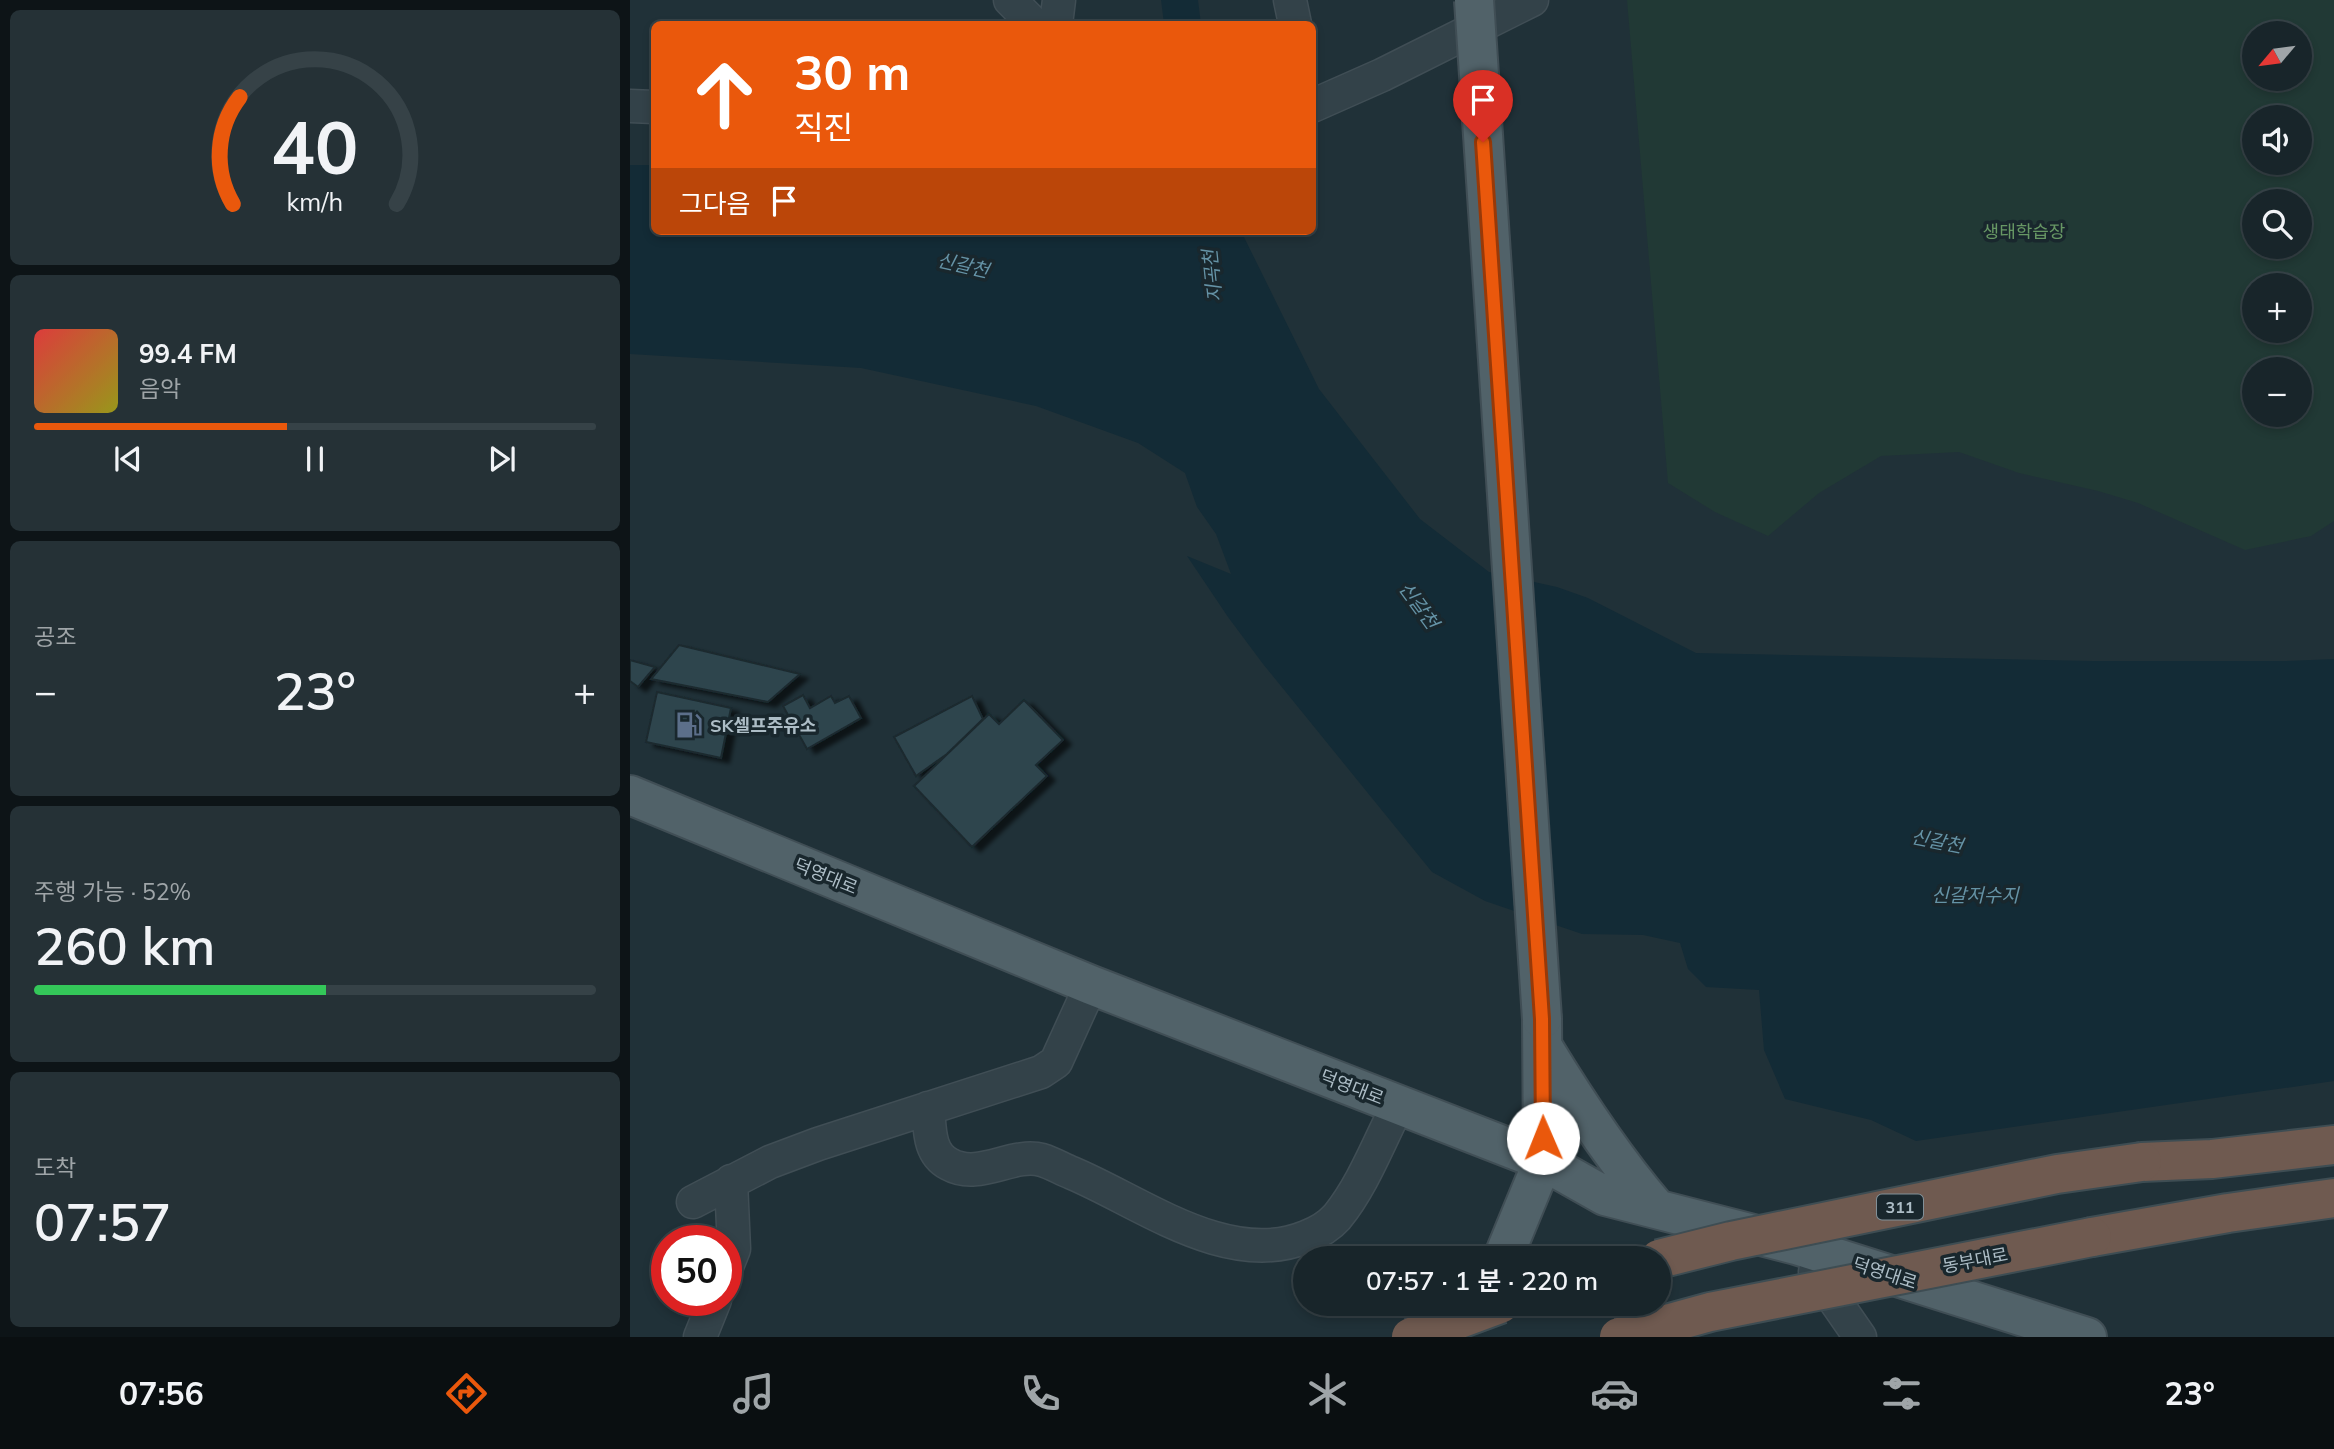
<!DOCTYPE html>
<html lang="ko">
<meta charset="utf-8">
<style>
:root{--surface:#18252a;--page:#253136;--text:#f1f3f6;--muted:#9fa5a8;--line:#364247;--accent:#ea580c}
body{margin:0;font-family:Mulish,"Noto Sans KR",sans-serif;background:var(--page);color:var(--text);height:100vh;display:flex;flex-direction:column;font-size:26px;white-space:nowrap}
*{box-sizing:border-box;margin:0}
p{font-size:23px;color:var(--muted)}
.icon{flex:none;width:38px;height:38px;fill:none;stroke:currentColor;stroke-width:2;stroke-linecap:round;stroke-linejoin:round}
.map{position:relative;flex:1;overflow:hidden}
.panel{display:flex;flex-direction:column;gap:10px;padding:10px;background:#0d1417;width:630px}
.panel>*{flex:none}
.top-card{position:absolute;left:21px;top:21px;width:665px;height:214px;border-radius:10px;box-shadow:0 4px 10px #0003,0 0 0 2px var(--line);background:#ea580c;color:#fff;overflow:hidden}
.needle{width:46px;rotate:241deg}
.buttons{position:absolute;left:1612px;top:21px;display:grid;gap:14px}
.buttons a{display:grid;place-items:center;width:70px;height:70px;border-radius:50%;background:var(--surface);box-shadow:0 4px 10px #0003,0 0 0 2px var(--line);font-size:35px}
.speed{position:absolute;left:21px;top:1225px;display:flex;gap:14px;font-size:35px;font-weight:700;text-align:center}
.speed>*{display:grid;place-content:center;width:91px;height:91px;border-radius:50%;background:var(--surface);box-shadow:0 4px 10px #0003,0 0 0 2px var(--line);line-height:1}
.speed .limit{border:10px solid #d22;background:#fff;color:#111}
.pin{position:absolute;display:grid;place-items:center;width:60px;height:60px;color:#fff;margin:-72px -30px;border-radius:50% 50% 50% 0;rotate:-45deg;box-shadow:0 0 7px #0007}
.pin .icon{rotate:45deg}
.me{position:absolute;width:77px;margin:-38px;rotate:359deg;stroke-linejoin:round;filter:drop-shadow(0 0 5px #0008)}
.turn{display:flex;align-items:center;gap:24px;height:147px;padding:0 28px;font-size:32px}
.turn .icon{width:91px;height:91px;stroke-width:2.5}
.turn b{display:block;font-size:49px;line-height:60px}
.then{display:flex;align-items:center;height:66px;padding:0 28px;background:#0003;gap:14px;font-size:26px}
.big{font-size:52px;font-weight:600;line-height:1.1}
.panel .card{flex:1;display:flex;flex-direction:column;justify-content:center;gap:10px;min-width:0;padding:0 24px;border-radius:10px;background:var(--page)}
.panel .dial{align-items:center;gap:0}
.dial svg{height:182px;overflow:visible;fill:none;stroke:var(--line);stroke-width:7;stroke-linecap:round;text-anchor:middle}
.dial text{fill:var(--text);stroke:none}
.song{display:flex;align-items:center;gap:21px}
.cover{width:84px;height:84px;border-radius:10px;background:linear-gradient(135deg,hsl(0 70% 55%),hsl(60 70% 35%))}
.played{height:7px;border-radius:4px;background:linear-gradient(90deg,var(--accent) 45%,var(--line) 45%)}
.keys{display:flex;justify-content:space-around;direction:ltr}
.heat{display:flex;justify-content:space-between;align-items:center;font-size:38px;direction:ltr}
.charge{height:10px;border-radius:5px;background:linear-gradient(90deg,#34c759 52%,var(--line) 0)}
.trip{position:absolute;left:663px;top:1246px;width:378px;height:70px;border-radius:35px;background:var(--surface);box-shadow:0 4px 10px #0003,0 0 0 2px var(--line);font-weight:600;line-height:70px;text-align:center}
.menu{display:flex;height:112px;justify-content:space-around;align-items:center;background:#0a0f11;color:var(--muted)}
.menu .icon{width:49px;height:49px}
.menu .current{color:var(--accent)}
.menu b{font-size:32px;color:var(--text)}
main{display:flex;flex:1;min-height:0}
.map>svg:first-child{display:block}
.green{fill:#213935;fill-rule:evenodd}
.water{fill:#132b36}
.building{fill:#2e444d;stroke:#1b292f;stroke-width:2;filter:url(#shadow)}
.lines{fill:none;stroke-linecap:round;stroke-linejoin:round}
.minor-casing{stroke:#404e55;stroke-width:35}
.major-casing{stroke:#404e55;stroke-width:42}
.highway-casing{stroke:#3e4d53;stroke-width:42}
.minor{stroke:#334249;stroke-width:32}
.major{stroke:#516269;stroke-width:38}
.highway{stroke:#6f5a50;stroke-width:38}
.major-bridge-casing{stroke:#404e55;stroke-width:42;stroke-linecap:butt}
.highway-bridge-casing{stroke:#3e4d53;stroke-width:42;stroke-linecap:butt}
.major-bridge{stroke:#516269;stroke-width:38}
.highway-bridge{stroke:#6f5a50;stroke-width:38}
.route-casing{stroke:#983908;stroke-width:18}
.route{stroke:#ea580c;stroke-width:12}
.labels{text-anchor:middle;dominant-baseline:central;stroke-width:7;stroke-linejoin:round;paint-order:stroke}
.shield{fill:#19272d;stroke:#819098;stroke-width:2}
.shield-label{font-size:16px;font-weight:bold;fill:#adbdc6}
.park-label{font-size:18px;fill:#679764;stroke:#19272d}
.poi-label{font-size:18px;font-weight:bold;fill:#adbdc6;stroke:#19272d;text-anchor:start}
.street-label{font-size:18px;fill:#adbdc6;stroke:#19272d}
.water-label{font-size:19px;font-style:italic;fill:#6593a6;stroke:#19272d}
</style>
<main>
<section class="panel">
<div class="card dial"><svg viewBox="0 0 100 80">
<path d="M14 69A42 42 0 1 1 86 69"/>
<path d="M14 69A42 42 0 0 1 17 22" stroke="#ea580c"/>
<text x="50" y="56" font-size="32" font-weight="700">40</text>
<text x="50" y="72" font-size="11">km/h</text>
</svg></div>
<div class="card">
<div class="song"><i class="cover"></i><div><b>99.4 FM</b><p>음악</p></div></div>
<div class="played"></div>
<div class="keys"><svg class="icon" aria-label="previous" viewBox="0 0 24 24"><path d="M18 5L8 12l10 7zM5 5v14"/></svg><svg class="icon" aria-label="pause" viewBox="0 0 24 24"><path d="M8 5v14M16 5v14"/></svg><svg class="icon" aria-label="next" viewBox="0 0 24 24"><path d="M6 5l10 7-10 7zM19 5v14"/></svg></div>
</div>
<div class="card"><p>공조</p>
<div class="heat"><a>−</a><b class="big">23°</b><a>+</a></div>
</div>
<div class="card"><p>주행 가능 · 52%</p><b class="big">260 km</b><div class="charge"></div></div>
<div class="card"><p>도착</p><b class="big">07:57</b></div>
</section>
<div class="map">
<svg width="1704" height="1337" viewBox="0 0 1704 1337">
<defs>
<filter id="shadow"><feDropShadow dx="8" dy="4.5" stdDeviation="2" flood-color="#0009"/></filter>
</defs>
<rect width="100%" height="100%" fill="#203138"/>
<path class="green" d="M 997,0 L 1704,0 L 1704,521 L 1681,536 L 1615,550 L 1508,503 L 1468,491 L 1389,473 L 1329,452 L 1251,456 L 1189,493 L 1138,536 L 1085,512 L 1038,483 ZM 1624,33 L 1670,33 L 1670,79 L 1624,79 ZM 1624,117 L 1670,117 L 1670,163 L 1624,163 ZM 1624,201 L 1670,201 L 1670,247 L 1624,247 ZM 1624,285 L 1670,285 L 1670,331 L 1624,331 ZM 1624,369 L 1670,369 L 1670,415 L 1624,415 Z"/>
<path class="water" d="M 531,0 L 568,0 L 571,24 L 534,24 Z
M 0,165 L 24,165 L 24,231 L 611,231 L 689,389 L 790,519 L 859,572 L 927,587 L 958,598 L 1066,653 L 1463,661 L 1655,661 L 1704,659 L 1704,1081 L 1286,1141 L 1241,1120 L 1155,1099 L 1134,1050 L 1129,990 L 1076,987 L 1058,969 L 1050,943 L 1013,935 L 952,934 L 855,901 L 802,872 L 633,664 L 598,617 L 557,556 L 601,574 L 586,534 L 567,507 L 555,473 L 508,443 L 406,406 L 231,368 L 0,354 Z"/>
<path class="building" d="M 49,645 L 170,674 L 138,702 L 21,679 Z
M 0,660 L 25,667 L 8,687 L 0,681 Z
M 27,692 L 101,708 L 91,758 L 16,742 Z
M 173,695 L 180,708 L 201,696 L 205,703 L 219,696 L 231,718 L 177,749 L 153,706 Z
M 342,696 L 353,719 L 317,754 L 286,776 L 264,737 Z
M 394,700 L 433,740 L 406,765 L 417,776 L 342,847 L 284,786 L 359,714 L 369,724 Z"/>
<g class="lines">
<g class="minor-casing">
<path id="minor" d="M 380,0 L 404,24
M 660,0 L 665,24
M 426,24 L 429,0
M 0,106 L 24,107
M 682,106 L 752,75 L 902,0
M 298,1108 C 300,1128 298,1153 319,1164 C 349,1181 382,1152 412,1160 C 422,1163 432,1169 442,1173 C 511,1202 598,1269 676,1237 C 687,1233 699,1226 707,1217 C 733,1185 749,1142 768,1105
M 63,1202 L 140,1162 L 188,1144 L 411,1072 L 426,1062 L 461,985
M 96,1269 L 104,1249 L 101,1181
M 1185,1272 L 1230,1337
M 70,1337 L 85,1300"/>
</g>
<g class="major-casing">
<path id="major" d="M 0,795 L 461,985 L 913,1161 L 975,1196 L 1166,1245 L 1457,1337
M 913,1047 C 947,1103 983,1158 1026,1208
M 873,1258 L 913,1161 L 912,1019"/>
</g>
<g class="highway-casing">
<path id="highway" d="M 1512,1162 L 1582,1159 L 1704,1145
M 1462,1237 L 1598,1213 L 1704,1198"/>
</g>
<use href="#minor" class="minor"/>
<use href="#major" class="major"/>
<use href="#highway" class="highway"/>
<g class="major-bridge-casing">
<path id="major-bridge" d="M 844,0 L 912,1019"/>
</g>
<g class="highway-bridge-casing">
<path id="highway-bridge" d="M 1029,1259 L 1101,1241 L 1427,1174 L 1512,1162
M 781,1337 L 870,1304
M 989,1337 L 1080,1312 L 1462,1237"/>
</g>
<use href="#major-bridge" class="major-bridge"/>
<use href="#highway-bridge" class="highway-bridge"/>
</g>
<g class="lines">
<g class="route-casing">
<path id="route" d="M 853,142 L 912,1019 L 913,1138"/>
</g>
<use href="#route" class="route"/>
</g>
<defs>
<g id="fuel-bare" transform="scale(2.1)"><path d="M-5.5-6h7V0h2V4h1.3V-2.5L3-4.5l.8-.8L6-3V5H2.5V1h-1V6h-7ZM-4.2-4.7v3.2H.2V-4.7Z" fill="#5c6f8a" stroke="#19272d" stroke-width="2.5" paint-order="stroke"/></g>
</defs>
<g fill-rule="evenodd">
<use href="#fuel-bare" x="59" y="725"/>
</g>
<g class="labels">
<rect class="shield" x="1247" y="1194.5" width="46" height="25" rx="5"/>
<g class="shield-label">
<text x="1270" y="1207">311</text>
</g>
<g class="park-label">
<text x="1394" y="231">생태학습장</text>
</g>
<g class="poi-label">
<text x="80" y="725">SK셀프주유소</text>
</g>
<g class="street-label">
<text transform="translate(196 876) rotate(22)">덕영대로</text>
<text transform="translate(722 1087) rotate(21)">덕영대로</text>
<text transform="translate(1345 1260) rotate(-11)">동부대로</text>
<text transform="translate(1255 1273) rotate(18)">덕영대로</text>
</g>
<g class="water-label">
<text transform="translate(333 265) rotate(13)">신갈천</text>
<text transform="translate(582 276) rotate(-96)">지곡천</text>
<text transform="translate(789 605) rotate(54)">신갈천</text>
<text transform="translate(1307 841) rotate(11)">신갈천</text>
<text x="1345" y="895">신갈저수지</text>
</g>
</g>
</svg>
<div class="buttons">
<a><svg class="needle" viewBox="-14 -14 28 28"><path d="M0-13l5 13h-10z" fill="#e53935"/><path d="M0 13l5-13h-10z" fill="#9fa5a8"/></svg></a>
<a><svg class="icon" aria-label="sound" viewBox="0 0 24 24"><path d="M4 9h4l5-4v14l-5-4H4zM17 9q2 3 0 6"/></svg></a>
<a><svg class="icon" aria-label="search" viewBox="0 0 24 24"><circle cx="10" cy="10" r="6"/><path d="M15 15l6 6"/></svg></a>
<a>+</a>
<a>−</a>
</div>
<div class="speed"><div class="limit">50</div></div>
<div class="pin" style="left:853px;top:142px;background:#d93025"><svg class="icon" aria-label="arrive" viewBox="0 0 24 24"><path d="M6 21V4h12l-3 4 3 4H6"/></svg></div>
<svg class="me" style="left:913px;top:1138px" viewBox="-20 -20 40 40"><circle r="19" fill="#fff"/><path d="M0-13L10 11 0 6-10 11z" fill="#ea580c"/></svg>
<div class="trip">07:57 · 1 분 · 220 m</div>
<div class="top-card">
<div class="turn"><svg class="icon" aria-label="ahead" viewBox="0 0 24 24"><path d="M12 20V5M6 11l6-6 6 6"/></svg><div><b>30 m</b>직진</div></div>
<div class="then">그다음<svg class="icon" aria-label="arrive" viewBox="0 0 24 24"><path d="M6 21V4h12l-3 4 3 4H6"/></svg></div>
</div>
</div>
</main>
<nav class="menu">
<b>07:56</b>
<svg class="icon current" aria-label="directions" viewBox="0 0 24 24"><path d="M12 3l9 9-9 9-9-9zM9 14v-3h6M13 9l2 2-2 2"/></svg>
<svg class="icon" aria-label="music" viewBox="0 0 24 24"><path d="M9 18V5l10-2v13"/><circle cx="6" cy="18" r="3"/><circle cx="16" cy="16" r="3"/></svg>
<svg class="icon" aria-label="phone" viewBox="0 0 24 24"><path d="M5 4h4l2 5-3 2q2 4 5 5l2-3 5 2v4C11 20 4 13 5 4z"/></svg>
<svg class="icon" aria-label="climate" viewBox="0 0 24 24"><path d="M12 3v18M4 7l16 10M4 17L20 7"/></svg>
<svg class="icon" aria-label="car" viewBox="0 0 24 24"><path d="M5 17H2v-5l4-1 3-4h7l3 4 3 1v5h-3M9 17h6M6 11h13"/><circle cx="7" cy="17" r="2"/><circle cx="17" cy="17" r="2"/></svg>
<svg class="icon" aria-label="filters" viewBox="0 0 24 24"><path d="M4 7h16M4 17h16"/><circle cx="9" cy="7" r="2"/><circle cx="15" cy="17" r="2"/></svg>
<b>23°</b>
</nav>
